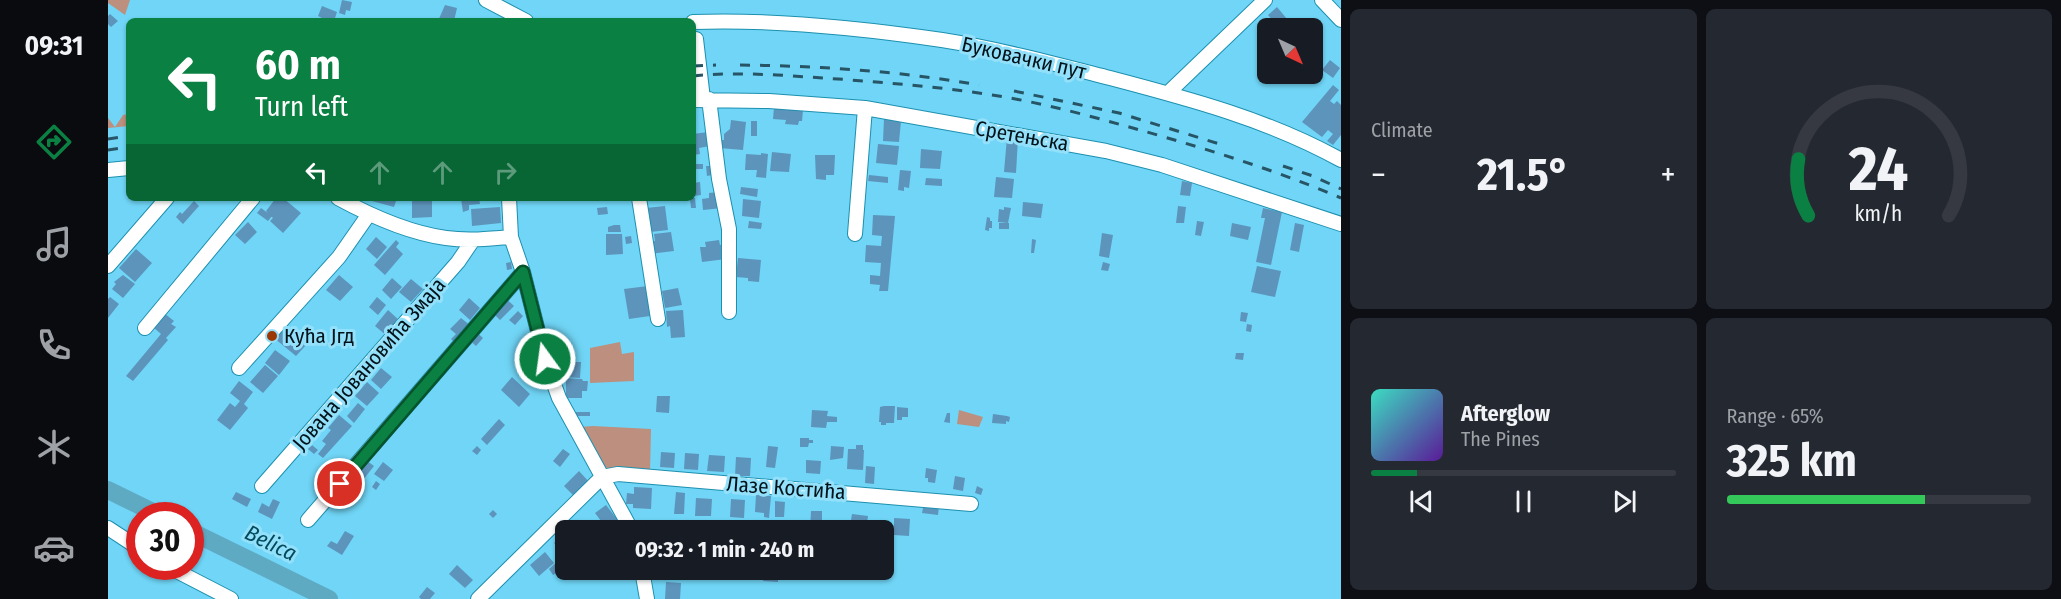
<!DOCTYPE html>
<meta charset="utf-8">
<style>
:root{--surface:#171b24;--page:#242831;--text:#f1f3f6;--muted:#9ea1a6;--line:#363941;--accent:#0b8043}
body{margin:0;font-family:"Fira Sans Condensed",sans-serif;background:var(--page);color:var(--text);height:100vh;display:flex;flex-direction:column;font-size:22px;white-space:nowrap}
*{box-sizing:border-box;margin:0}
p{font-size:20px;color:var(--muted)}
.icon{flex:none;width:33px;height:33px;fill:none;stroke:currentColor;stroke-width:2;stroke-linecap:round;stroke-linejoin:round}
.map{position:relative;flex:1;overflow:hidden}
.drawer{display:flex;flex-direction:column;gap:9px;padding:9px;background:#0d0f14;width:720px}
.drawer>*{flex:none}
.banner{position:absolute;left:18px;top:18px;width:570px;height:183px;border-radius:9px;box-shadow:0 2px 4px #0004;background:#0b8043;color:#fff;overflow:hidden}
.needle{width:39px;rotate:136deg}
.fabs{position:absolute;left:1149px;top:18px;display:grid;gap:12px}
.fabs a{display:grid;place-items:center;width:66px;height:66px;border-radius:9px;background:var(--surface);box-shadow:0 2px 4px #0004;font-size:30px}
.speed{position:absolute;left:18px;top:502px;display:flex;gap:12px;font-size:30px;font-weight:700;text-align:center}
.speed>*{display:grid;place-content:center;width:78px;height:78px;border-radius:50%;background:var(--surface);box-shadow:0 2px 4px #0004;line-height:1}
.speed .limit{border:9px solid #d22;background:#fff;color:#111}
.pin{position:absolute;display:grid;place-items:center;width:51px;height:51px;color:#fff;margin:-26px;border:3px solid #fff;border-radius:50%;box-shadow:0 2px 6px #0007}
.me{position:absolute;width:66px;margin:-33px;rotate:346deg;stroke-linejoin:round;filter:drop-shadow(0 0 4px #0008)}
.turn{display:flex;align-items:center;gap:21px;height:126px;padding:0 30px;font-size:27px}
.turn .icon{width:78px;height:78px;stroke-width:2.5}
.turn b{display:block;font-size:42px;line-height:51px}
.lanes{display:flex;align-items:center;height:57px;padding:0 30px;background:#0003;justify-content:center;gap:30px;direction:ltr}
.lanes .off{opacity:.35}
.big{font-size:45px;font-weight:700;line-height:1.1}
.drawer .widget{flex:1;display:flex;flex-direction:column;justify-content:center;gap:9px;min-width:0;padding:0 21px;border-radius:9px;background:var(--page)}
.drawer .dial{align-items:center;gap:0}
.dial svg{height:156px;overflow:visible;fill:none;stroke:var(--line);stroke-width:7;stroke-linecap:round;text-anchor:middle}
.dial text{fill:var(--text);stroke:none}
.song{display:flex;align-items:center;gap:18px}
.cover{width:72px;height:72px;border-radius:9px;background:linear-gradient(135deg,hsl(170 70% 55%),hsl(270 70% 35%))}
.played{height:6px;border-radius:3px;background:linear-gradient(90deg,var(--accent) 15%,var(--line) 15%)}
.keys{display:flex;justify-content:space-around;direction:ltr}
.heat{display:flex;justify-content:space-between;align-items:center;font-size:33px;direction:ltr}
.charge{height:9px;border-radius:4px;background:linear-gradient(90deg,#34c759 65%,var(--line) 0)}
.drawer .tiles{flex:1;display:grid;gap:9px;grid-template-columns:repeat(2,1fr)}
.trip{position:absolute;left:447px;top:520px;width:339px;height:60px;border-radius:9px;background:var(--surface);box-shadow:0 2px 4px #0004;font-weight:700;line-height:60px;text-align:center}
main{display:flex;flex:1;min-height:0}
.menu{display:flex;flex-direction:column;width:108px;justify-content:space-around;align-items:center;background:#090b0e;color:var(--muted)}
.menu .icon{width:42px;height:42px}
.menu .on{color:var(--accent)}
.menu b{font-size:27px;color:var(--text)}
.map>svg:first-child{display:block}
.green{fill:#bc8f7e}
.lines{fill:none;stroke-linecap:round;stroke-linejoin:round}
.river{stroke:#5faac3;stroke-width:18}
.building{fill:#5d94bc}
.minor-casing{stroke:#1d90af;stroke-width:16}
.minor{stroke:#fff;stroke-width:14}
.rail{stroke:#275565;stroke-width:3;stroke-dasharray:10 10;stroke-linecap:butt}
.route-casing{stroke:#07532c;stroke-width:15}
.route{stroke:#0b8043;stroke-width:10}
.poi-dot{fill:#9c3803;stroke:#93e0fa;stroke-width:2}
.labels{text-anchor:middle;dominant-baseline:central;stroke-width:6;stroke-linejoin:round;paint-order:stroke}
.street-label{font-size:21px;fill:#001219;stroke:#93e0fa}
.poi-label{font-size:21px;fill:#001219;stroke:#93e0fa;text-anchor:start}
.water-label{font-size:22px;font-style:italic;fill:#044a5b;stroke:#93e0fa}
</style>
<main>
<nav class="menu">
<b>09:31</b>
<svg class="icon on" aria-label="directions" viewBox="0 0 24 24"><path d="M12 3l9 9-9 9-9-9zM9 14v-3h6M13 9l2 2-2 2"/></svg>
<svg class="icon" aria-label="music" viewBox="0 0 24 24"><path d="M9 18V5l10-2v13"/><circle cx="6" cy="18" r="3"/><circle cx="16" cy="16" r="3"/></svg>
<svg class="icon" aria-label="phone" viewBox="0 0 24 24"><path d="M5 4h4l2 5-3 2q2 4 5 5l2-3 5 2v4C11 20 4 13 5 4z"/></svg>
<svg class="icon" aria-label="climate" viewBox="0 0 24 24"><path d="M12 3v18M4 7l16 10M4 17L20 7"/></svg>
<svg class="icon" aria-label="car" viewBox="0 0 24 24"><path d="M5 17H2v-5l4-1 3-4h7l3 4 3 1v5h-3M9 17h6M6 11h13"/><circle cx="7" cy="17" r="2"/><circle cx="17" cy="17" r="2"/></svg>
</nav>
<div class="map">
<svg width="1233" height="599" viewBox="0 0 1233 599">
<rect width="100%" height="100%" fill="#70d5f6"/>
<path class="green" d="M 0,0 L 22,0 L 17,15 L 0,3 Z
M 21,114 L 21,126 L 0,128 L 0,118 L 7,127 L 15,115 Z
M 512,342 L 514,354 L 526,352 L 526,381 L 482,383 L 482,348 Z
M 851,410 L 875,417 L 871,427 L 849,424 Z
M 485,426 L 543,429 L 542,472 L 496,468 L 472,427 Z"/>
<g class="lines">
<path class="river" d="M 0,490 L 53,516
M 82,531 L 221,599"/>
</g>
<path class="building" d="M 234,0 L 244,2 L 242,11 L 238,10 L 237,15 L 231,13 Z
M 337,5 L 349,8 L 346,21 L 330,21 Z
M 214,6 L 229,12 L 226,21 L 213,21 L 214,18 L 210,16 Z
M 1169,7 L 1179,19 L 1170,27 L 1160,15 Z
M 2,14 L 10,21 L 3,27 L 0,24 L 0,16 Z
M 1204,40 L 1212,46 L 1204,55 Z
M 1222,60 L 1232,68 L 1225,78 L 1214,70 Z
M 1225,85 L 1231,90 L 1222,101 L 1226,104 L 1229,101 L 1233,105 L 1233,135 L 1225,145 L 1219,141 L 1225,134 L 1220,130 L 1214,137 L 1194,122 Z
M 666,107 L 695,110 L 694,121 L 691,121 L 690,125 L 677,124 L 678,120 L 665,119 Z
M 776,119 L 793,121 L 791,142 L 775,141 Z
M 623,120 L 638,122 L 635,150 L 611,148 L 612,140 L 616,140 L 616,134 L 622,129 Z
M 643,121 L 649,121 L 649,136 L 643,136 Z
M 600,132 L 602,146 L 591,148 L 592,154 L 585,155 L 585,134 Z
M 899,137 L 910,138 L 908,173 L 896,172 Z
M 770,144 L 791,146 L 789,165 L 768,163 Z
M 813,149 L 834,151 L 832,169 L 812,168 Z
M 664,152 L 683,154 L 681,172 L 662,171 Z
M 653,153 L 660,154 L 658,178 L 648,177 L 649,170 L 637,170 L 638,154 L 653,155 Z
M 707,155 L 727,155 L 726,175 L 718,175 L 718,180 L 708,179 Z
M 585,164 L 595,164 L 595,169 L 585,169 Z
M 598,166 L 603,166 L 604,175 L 599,176 Z
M 792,170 L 803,171 L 801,188 L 796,187 L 796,191 L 790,190 Z
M 761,175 L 780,177 L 780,183 L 760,181 Z
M 888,177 L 906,179 L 904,198 L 886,197 Z
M 818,178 L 834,179 L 834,186 L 817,185 Z
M 1074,181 L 1084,183 L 1082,196 L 1072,195 Z
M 592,182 L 593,195 L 585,196 L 585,183 Z
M 633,187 L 650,189 L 649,197 L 632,194 Z
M 611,192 L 614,208 L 595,210 L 594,199 L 601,198 L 601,193 Z
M 168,198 L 175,198 L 193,213 L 175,233 L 162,221 L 165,218 L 158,211 Z
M 265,198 L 289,198 L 286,207 L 264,201 Z
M 371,198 L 372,204 L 361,205 L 361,210 L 355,212 L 353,199 Z
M 582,198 L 587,198 L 588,208 L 583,208 Z
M 324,199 L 324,217 L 304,218 L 304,200 Z
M 635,199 L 653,201 L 651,218 L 634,216 Z
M 86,201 L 91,206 L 75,224 L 68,217 L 72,212 L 74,214 Z
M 915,202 L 935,204 L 933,218 L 914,216 Z
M 557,206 L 560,230 L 542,232 L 538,208 Z
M 1070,206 L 1078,207 L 1076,223 L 1068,223 Z
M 392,207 L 393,223 L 364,226 L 363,209 Z
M 499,207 L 500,214 L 490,215 L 489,208 Z
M 896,207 L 903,208 L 900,223 L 890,222 L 891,209 L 896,210 Z
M 153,208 L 164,216 L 160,221 L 149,213 Z
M 1155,208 L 1174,212 L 1163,265 L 1148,262 L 1157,218 L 1153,218 Z
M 765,215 L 787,216 L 780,291 L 771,291 L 772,285 L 762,284 L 762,275 L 772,276 L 773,263 L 757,262 L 758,245 L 773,246 L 774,236 L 764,235 Z
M 879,217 L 882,218 L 882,221 L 884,221 L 884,228 L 881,228 L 881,231 L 877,230 Z
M 641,221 L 654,223 L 653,229 L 640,228 Z
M 1089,221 L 1096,222 L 1093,236 L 1087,235 Z
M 140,222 L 149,232 L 137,244 L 127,235 Z
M 891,223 L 901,223 L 901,229 L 891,229 Z
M 1124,223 L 1143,227 L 1140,240 L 1122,236 Z
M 1187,223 L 1196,225 L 1191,252 L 1182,250 Z
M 506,225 L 512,225 L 513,232 L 500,232 L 500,227 Z
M 563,232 L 566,251 L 541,254 L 539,242 L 547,241 L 546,234 Z
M 994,233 L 1005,235 L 1001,258 L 991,256 Z
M 498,234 L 514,234 L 515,254 L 498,255 Z
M 523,236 L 524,243 L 518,244 L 517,237 Z
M 268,237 L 279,247 L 269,259 L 258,249 Z
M 924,239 L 928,240 L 926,253 L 923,253 Z
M 288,240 L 291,243 L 288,247 L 295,254 L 277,275 L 266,265 Z
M 611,240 L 612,245 L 616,244 L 618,259 L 594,262 L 592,247 L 598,247 L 597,242 Z
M 28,249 L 44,263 L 27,282 L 11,268 Z
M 630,258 L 653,260 L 651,282 L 640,281 L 640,278 L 628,277 Z
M 403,262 L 404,269 L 399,270 L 398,263 Z
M 995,262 L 1002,264 L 1000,271 L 993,270 Z
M 1149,266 L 1173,271 L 1167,297 L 1143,292 Z
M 15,275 L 27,284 L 15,298 L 4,289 L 8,284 L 6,282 Z
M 231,275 L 245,287 L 232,301 L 218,290 Z
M 284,278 L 294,287 L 283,299 L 274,290 Z
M 303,279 L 315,289 L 303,302 L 291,292 Z
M 540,286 L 542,316 L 521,319 L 516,289 Z
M 570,288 L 574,305 L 557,308 L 554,291 Z
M 2,297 L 11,304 L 0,318 L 0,299 Z
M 269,297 L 278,305 L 270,315 L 261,307 Z
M 396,297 L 406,306 L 392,320 L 383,311 Z
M 361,298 L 372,308 L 362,320 L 351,310 Z
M 280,310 L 292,321 L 279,336 L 267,326 Z
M 575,310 L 577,337 L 563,338 L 562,326 L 559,327 L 558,311 Z
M 410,311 L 415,316 L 407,325 L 401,320 Z
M 1133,312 L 1140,313 L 1138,322 L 1132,321 Z
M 56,313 L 66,321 L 63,324 L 68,327 L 58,338 L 60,340 L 25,381 L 18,376 L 53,334 L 45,327 Z
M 353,318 L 363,326 L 348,344 L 343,339 L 348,334 L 342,329 Z
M 1139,324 L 1144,325 L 1143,332 L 1138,331 Z
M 177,325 L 199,344 L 188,356 L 166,338 Z
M 366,330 L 375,338 L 368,346 L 359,338 Z
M 167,350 L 182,361 L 171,375 L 157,363 Z
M 1128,353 L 1136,353 L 1135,360 L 1127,359 Z
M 458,362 L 473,362 L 472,378 L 457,377 Z
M 157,365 L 170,376 L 155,393 L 142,382 Z
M 273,368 L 284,377 L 273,389 L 263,380 Z
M 404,377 L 422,394 L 411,407 L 393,390 Z
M 458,378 L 474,379 L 475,381 L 480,381 L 479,391 L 474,391 L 474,398 L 458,398 Z
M 131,381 L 145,392 L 136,404 L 140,408 L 122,430 L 109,420 L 122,403 L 127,407 L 132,401 L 122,393 Z
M 259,382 L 271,393 L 259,406 L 247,396 Z
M 549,396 L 562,396 L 561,413 L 548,412 Z
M 250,403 L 257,409 L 246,423 L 239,416 Z
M 776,406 L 787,406 L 786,423 L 778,423 L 778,425 L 773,425 L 773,422 L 771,422 L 772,407 Z
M 789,407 L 800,408 L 800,417 L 794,417 L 794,420 L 789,420 Z
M 704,410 L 720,411 L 719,416 L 729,417 L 729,422 L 719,422 L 718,428 L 703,427 Z
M 468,412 L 482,412 L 482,416 L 468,416 Z
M 839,413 L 842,413 L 842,423 L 836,422 Z
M 885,414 L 899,416 L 902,417 L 901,422 L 898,421 L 898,424 L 884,423 Z
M 231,415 L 244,426 L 215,458 L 210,454 L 218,444 L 214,441 L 223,430 L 220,428 Z
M 391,419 L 397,425 L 379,445 L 373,439 Z
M 692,438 L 701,438 L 701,440 L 705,440 L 705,443 L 701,443 L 700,447 L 692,447 Z
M 204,445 L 210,450 L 206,454 L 200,449 Z
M 748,445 L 755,445 L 755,450 L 756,450 L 755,470 L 739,469 L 740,449 L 748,449 Z
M 369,446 L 373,450 L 369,455 L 364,451 Z
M 660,446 L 670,447 L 667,468 L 658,467 Z
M 723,446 L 736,447 L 735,458 L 722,460 Z
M 455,449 L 462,454 L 452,467 L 445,461 Z
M 553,452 L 567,453 L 566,468 L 552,467 Z
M 577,453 L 591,454 L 590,470 L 576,469 Z
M 601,455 L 617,456 L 616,472 L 599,471 Z
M 628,457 L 643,458 L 642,476 L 627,476 Z
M 255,458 L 266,466 L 255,480 L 244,472 Z
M 698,460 L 713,461 L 712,474 L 698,473 Z
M 275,462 L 285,470 L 276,481 L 266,474 Z
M 758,466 L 767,467 L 766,484 L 757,483 Z
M 818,468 L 829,470 L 827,483 L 820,482 L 820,478 L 817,478 Z
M 471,471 L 482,483 L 467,497 L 456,486 Z
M 847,476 L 857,478 L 855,491 L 845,489 Z
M 268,481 L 272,484 L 268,490 L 264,487 Z
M 869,486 L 875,489 L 873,495 L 867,493 Z
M 526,487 L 544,488 L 543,509 L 525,508 L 525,504 L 518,504 L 519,493 L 526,494 Z
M 128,492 L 143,499 L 139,507 L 124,499 Z
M 568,492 L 577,493 L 576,514 L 566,514 Z
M 648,495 L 663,496 L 661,518 L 656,517 L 656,513 L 647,512 Z
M 588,498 L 604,499 L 603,516 L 587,516 Z
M 165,499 L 172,502 L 164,519 L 150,512 L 154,503 L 161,507 Z
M 623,499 L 637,500 L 636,518 L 622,517 Z
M 667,501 L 677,502 L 676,517 L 667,517 Z
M 816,503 L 831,505 L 830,515 L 814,513 Z
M 498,505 L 515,527 L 510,531 L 488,531 L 496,525 L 487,513 Z
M 385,510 L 389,514 L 385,518 L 381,514 Z
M 703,511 L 714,511 L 714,524 L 727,525 L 727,531 L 702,530 Z
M 744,514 L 760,516 L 758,531 L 737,530 L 738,520 L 743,520 Z
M 786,518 L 802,519 L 801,536 L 786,535 Z
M 237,531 L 246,536 L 234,555 L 219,546 L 223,541 L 229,544 Z
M 455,535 L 458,539 L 458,556 L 446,543 Z
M 437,552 L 446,563 L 431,576 L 422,565 Z
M 450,561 L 455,568 L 445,575 L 441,569 Z
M 349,565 L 365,580 L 357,588 L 341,574 Z
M 656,571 L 670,572 L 670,582 L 655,581 Z
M 558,582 L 573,583 L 572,599 L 557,599 Z
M 319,587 L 327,593 L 322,599 L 313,599 L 311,597 Z"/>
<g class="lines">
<g class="minor-casing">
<path id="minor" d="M 378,0 L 418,21
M 1214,0 L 1233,20
M 585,22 C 668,19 752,28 834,40 C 891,49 947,64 1002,78 C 1082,99 1161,120 1233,160
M 588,39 L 595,99
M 1060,93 L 1157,0
M 601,99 L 611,179 L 621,229 L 621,312
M 585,100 L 661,101 L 757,108 L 998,151 L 1054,165 L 1233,224
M 0,170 L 21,168
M 230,198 C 263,216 301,233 338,238 C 359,241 381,239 403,237
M 401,198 L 403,237 L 415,272 L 437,359 L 451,398 L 524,531
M 531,198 L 550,319
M 747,234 L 757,108
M 0,266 L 59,198
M 37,328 L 145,198
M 131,368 L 231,257 L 261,214
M 154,486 L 350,262 L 365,240
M 200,520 L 415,272
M 0,528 L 32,549
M 61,567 L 123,599
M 534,570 L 539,599
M 370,599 L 494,477 L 510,474 L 863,504"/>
</g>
<use href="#minor" class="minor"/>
<path class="rail" d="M 632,65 C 712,66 791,71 871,85
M 585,66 L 608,65
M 585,76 C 633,71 682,76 730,79 C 782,83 833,87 884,95 C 937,103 989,118 1039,132 C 1105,151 1170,171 1233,198
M 906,91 L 1011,113 L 1118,146
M 0,139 L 21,136
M 0,150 L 21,147
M 1175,166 L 1205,176 L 1233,189"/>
</g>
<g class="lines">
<g class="route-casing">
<path id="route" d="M 232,484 L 415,272 L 437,359"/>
</g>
<use href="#route" class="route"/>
</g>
<circle class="poi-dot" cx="164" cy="336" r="6"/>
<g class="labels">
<g class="street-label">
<text transform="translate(916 58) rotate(13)">Буковачки пут</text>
<text transform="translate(914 136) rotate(10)">Сретењска</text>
<text transform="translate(261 364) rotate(-49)">Јована Јовановића Змаја</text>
<text transform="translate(678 488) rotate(4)">Лазе Костића</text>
</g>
<g class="poi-label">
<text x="176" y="336">Кућа Јгд</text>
</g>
<g class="water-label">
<text transform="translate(163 543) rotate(26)">Belica</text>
</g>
</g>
</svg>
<div class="fabs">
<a><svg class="needle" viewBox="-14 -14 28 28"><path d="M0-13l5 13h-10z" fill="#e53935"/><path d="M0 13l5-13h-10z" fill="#9ea1a6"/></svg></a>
</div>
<div class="speed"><div class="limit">30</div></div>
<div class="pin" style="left:232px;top:484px;background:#d93025"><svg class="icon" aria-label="arrive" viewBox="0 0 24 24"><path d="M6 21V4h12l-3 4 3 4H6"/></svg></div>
<svg class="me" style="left:437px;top:359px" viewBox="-20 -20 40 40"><circle r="17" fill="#0b8043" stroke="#fff" stroke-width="3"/><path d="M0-11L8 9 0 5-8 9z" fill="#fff"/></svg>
<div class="trip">09:32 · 1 min · 240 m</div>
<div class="banner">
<div class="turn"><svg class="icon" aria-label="left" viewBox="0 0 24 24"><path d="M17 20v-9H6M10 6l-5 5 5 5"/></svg><div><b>60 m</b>Turn left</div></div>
<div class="lanes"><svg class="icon" aria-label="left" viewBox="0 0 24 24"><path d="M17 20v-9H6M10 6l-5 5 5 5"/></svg><svg class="icon off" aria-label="ahead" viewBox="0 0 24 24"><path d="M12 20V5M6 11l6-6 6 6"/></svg><svg class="icon off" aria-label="ahead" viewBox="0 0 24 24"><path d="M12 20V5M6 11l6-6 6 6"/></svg><svg class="icon off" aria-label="right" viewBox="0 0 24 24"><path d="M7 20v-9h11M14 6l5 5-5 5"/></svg></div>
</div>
</div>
<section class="drawer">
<div class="tiles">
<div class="widget"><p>Climate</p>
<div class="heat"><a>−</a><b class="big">21.5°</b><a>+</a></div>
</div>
<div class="widget dial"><svg viewBox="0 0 100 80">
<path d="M14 69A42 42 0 1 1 86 69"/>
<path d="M14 69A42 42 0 0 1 9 40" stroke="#0b8043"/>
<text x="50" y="56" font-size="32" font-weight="700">24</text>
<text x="50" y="72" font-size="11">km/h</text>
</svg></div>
<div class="widget">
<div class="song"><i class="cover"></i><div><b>Afterglow</b><p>The Pines</p></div></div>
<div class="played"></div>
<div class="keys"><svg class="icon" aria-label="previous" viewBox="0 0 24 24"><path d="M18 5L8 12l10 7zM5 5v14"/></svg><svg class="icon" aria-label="pause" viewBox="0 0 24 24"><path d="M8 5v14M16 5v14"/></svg><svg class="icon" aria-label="next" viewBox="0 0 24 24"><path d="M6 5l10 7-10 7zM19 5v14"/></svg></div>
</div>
<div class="widget"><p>Range · 65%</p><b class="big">325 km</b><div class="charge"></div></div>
</div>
</section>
</main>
